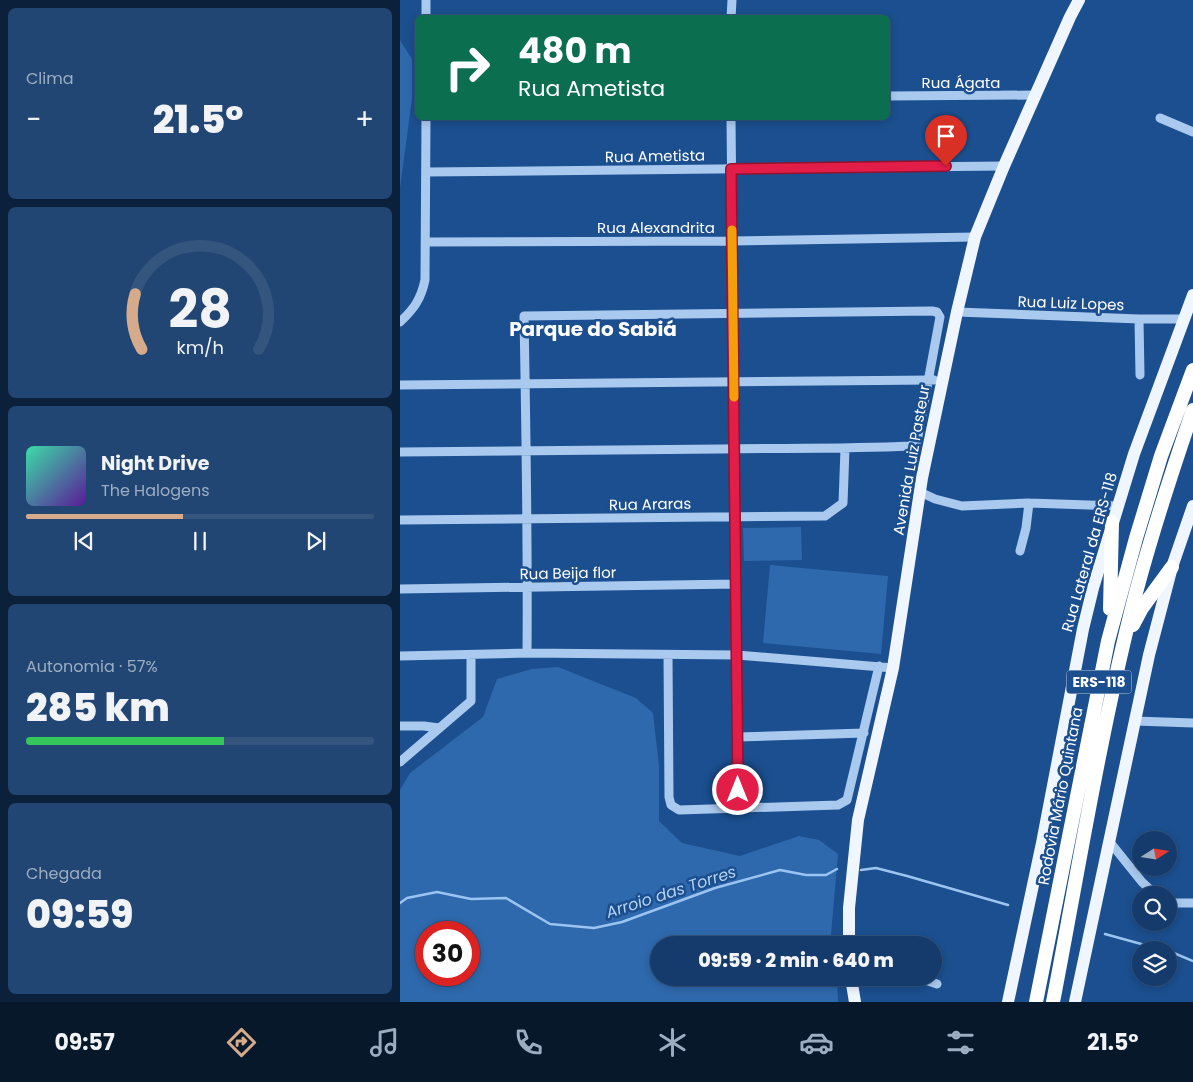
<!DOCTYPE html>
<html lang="pt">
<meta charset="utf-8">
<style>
:root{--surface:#143b6b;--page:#214673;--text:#f1f3f6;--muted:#9dadc1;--line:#33557e;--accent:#d6ab8b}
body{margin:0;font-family:Poppins,sans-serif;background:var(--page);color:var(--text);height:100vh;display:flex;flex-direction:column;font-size:19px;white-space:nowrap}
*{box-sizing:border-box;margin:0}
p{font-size:16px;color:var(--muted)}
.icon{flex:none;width:28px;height:28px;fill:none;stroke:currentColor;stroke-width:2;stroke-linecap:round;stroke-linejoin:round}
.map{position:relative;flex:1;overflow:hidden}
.details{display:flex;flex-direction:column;gap:8px;padding:8px;background:#0b203b;width:400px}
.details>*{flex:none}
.top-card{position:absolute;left:15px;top:15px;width:475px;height:105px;border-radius:8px;box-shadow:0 2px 8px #0003,0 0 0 1px var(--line);background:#0b6e4f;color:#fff;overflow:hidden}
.needle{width:32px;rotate:78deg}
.controls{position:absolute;left:732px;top:831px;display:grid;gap:10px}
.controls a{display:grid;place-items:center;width:45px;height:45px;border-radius:50%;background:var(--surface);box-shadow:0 2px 8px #0003,0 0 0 1px var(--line);font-size:25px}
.speed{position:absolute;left:15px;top:921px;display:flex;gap:10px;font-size:25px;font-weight:700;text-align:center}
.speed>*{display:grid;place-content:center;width:65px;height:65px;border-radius:50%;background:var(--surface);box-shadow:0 2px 8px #0003,0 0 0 1px var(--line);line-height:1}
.speed .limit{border:8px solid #d22;background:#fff;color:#111}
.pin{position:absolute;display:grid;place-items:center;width:42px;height:42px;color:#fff;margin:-51px -21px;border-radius:50% 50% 50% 0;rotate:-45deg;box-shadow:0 0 5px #0007}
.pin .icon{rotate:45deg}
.me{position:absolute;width:55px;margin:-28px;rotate:0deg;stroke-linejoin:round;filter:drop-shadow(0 0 4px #0008)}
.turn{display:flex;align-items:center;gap:18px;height:105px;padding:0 20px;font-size:22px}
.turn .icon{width:65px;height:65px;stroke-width:2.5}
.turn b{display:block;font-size:35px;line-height:42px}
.big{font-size:38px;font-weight:800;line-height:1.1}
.details .card{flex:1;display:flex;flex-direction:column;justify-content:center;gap:8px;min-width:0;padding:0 18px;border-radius:8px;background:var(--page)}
.details .dial{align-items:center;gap:0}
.dial svg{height:130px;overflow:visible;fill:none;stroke:var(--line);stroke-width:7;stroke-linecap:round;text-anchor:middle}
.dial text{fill:var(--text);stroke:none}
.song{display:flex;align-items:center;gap:15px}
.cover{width:60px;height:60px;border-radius:8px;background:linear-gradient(135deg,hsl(160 70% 55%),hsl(270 70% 35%))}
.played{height:5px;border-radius:2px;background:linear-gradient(90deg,var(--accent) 45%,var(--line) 45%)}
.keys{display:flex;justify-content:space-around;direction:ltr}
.heat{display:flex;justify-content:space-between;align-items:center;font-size:28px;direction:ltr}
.charge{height:8px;border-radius:4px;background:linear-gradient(90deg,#34c759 57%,var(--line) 0)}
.trip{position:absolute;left:250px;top:936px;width:292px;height:50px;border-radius:25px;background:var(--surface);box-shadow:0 2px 8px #0003,0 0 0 1px var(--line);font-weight:800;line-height:50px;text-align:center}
.menu{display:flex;height:80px;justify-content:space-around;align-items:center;background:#08182b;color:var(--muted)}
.menu .icon{width:35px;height:35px}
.menu .selected{color:var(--accent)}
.menu b{font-size:22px;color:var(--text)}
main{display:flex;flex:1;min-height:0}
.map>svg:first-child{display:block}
.green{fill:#2e69ad;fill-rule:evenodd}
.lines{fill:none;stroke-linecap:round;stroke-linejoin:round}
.stream{stroke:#9cc4f0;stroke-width:2.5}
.minor{stroke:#a9c9ee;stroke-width:9}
.major{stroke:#f0f6ff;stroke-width:12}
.highway{stroke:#fff;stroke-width:14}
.route-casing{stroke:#92132f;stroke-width:12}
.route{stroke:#e11d48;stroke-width:9}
.slow{stroke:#f59e0b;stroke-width:9}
.labels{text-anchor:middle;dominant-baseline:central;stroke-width:5;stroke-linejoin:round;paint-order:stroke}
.shield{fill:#1b4f8f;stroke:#bbcadd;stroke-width:1}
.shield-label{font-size:14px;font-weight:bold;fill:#fff}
.street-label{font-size:15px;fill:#fff;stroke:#1b4f8f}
.water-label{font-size:16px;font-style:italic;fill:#b5d3f5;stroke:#1b4f8f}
.district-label{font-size:20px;font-weight:bold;fill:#fff;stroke:#1b4f8f}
</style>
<main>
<section class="details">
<div class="card"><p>Clima</p>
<div class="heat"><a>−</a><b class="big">21.5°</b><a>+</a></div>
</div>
<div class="card dial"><svg viewBox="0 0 100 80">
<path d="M14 69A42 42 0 1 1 86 69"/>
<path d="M14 69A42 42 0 0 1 10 35" stroke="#d6ab8b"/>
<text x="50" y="56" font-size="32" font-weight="700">28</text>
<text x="50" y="72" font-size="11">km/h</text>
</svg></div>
<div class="card">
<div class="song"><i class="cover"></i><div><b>Night Drive</b><p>The Halogens</p></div></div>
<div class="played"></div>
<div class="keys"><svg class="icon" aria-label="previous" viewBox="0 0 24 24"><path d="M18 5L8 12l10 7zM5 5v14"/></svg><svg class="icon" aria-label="pause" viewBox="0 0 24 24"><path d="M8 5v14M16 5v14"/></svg><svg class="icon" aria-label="next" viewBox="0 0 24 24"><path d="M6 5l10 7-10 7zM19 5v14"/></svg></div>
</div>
<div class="card"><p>Autonomia · 57%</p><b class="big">285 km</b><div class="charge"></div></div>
<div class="card"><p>Chegada</p><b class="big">09:59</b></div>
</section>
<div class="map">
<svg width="793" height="1002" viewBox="0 0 793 1002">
<rect width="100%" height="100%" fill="#1b4f8f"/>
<path class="green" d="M 0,40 L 12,59 L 12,99 L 0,188 Z
M 401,527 L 402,560 L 344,561 L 343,528 Z
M 370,565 L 488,576 L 481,654 L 363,643 Z
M 158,667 L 236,698 L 253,713 L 259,766 L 259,821 L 282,843 L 340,856 L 399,836 L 419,840 L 438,854 L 431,935 L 432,945 L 259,945 L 259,978 L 437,978 L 438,1002 L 0,1002 L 0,790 L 10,773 L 83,717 L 97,679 L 132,669 ZM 69,932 L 69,975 L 26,975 L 26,932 Z"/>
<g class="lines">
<path class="stream" d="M 461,870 L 476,868 L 507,876 L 608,905
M 0,903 L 7,898 L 37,892 L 71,899 L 106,898 L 150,924 L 194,928 L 222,922 L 315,888 L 380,870 L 406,875 L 426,875 L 437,869
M 705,934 L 763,950
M 769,951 L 793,961"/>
<path class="minor" d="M 26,18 L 26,0
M 331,18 L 332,0
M 488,96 L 636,95
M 331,118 L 338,808
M 760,118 L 793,132
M 26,172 L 604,166
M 26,242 L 332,241 L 575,237
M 557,312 L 739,319 L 784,319
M 739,319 L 740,375
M 0,322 C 14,309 21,299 25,280 L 26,118
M 0,385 L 534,380
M 0,452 C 107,451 214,450 321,449 C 384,448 447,449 510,446 L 517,441 L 540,317 L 537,312 L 532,311 L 124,316 C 126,428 128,541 127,653
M 520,492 L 535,499 L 562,506 L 629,503 L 718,506
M 0,520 L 425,516 L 443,503 L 445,449
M 620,551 L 626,528 L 629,503
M 0,589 L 336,584
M 268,655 L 269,797 L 271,805 L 279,810 L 438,805 L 447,800 L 479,666
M 0,656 L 127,653 L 337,655 L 493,668
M 735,721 L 793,723
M 0,726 L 24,726 L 39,728
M 338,737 L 464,733
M 0,762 L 71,701 L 71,656
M 709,841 L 742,882 L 756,895
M 769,903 L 793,903
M 519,978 L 537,984"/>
<path class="major" d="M 449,945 L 449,908 L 458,820 L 493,668 L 522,478 L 557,312 L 575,237 L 604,166 L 670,17 L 679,0
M 451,978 L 455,1002
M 608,1002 L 642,843 L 683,629 L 693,588 L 734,454 L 793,295
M 675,1002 L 749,655 L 772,567 L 793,506"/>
<path class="highway" d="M 710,609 L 712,522
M 733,625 L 742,608 L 772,567
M 636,1002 L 708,641 L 736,538 L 761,456 L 793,370
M 653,1002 C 678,872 699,741 731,612 C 748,544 770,477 793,410"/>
</g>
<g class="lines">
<g class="route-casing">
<path id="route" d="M 338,790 L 331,169 L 546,166"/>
</g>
<use href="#route" class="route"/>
<path class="slow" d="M 332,230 L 334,397"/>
</g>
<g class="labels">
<rect class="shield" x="666.5" y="670.5" width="65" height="23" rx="4"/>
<g class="shield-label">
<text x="699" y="682">ERS-118</text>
</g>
<g class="street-label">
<text x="561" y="82">Rua Ágata</text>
<text transform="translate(255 156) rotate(-1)">Rua Ametista</text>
<text x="256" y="227">Rua Alexandrita</text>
<text transform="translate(671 303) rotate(2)">Rua Luiz Lopes</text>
<text transform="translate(511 460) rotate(-80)">Avenida Luiz Pasteur</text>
<text transform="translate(250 504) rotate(-1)">Rua Araras</text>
<text transform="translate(689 552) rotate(-74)">Rua Lateral da ERS-118</text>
<text transform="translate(168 573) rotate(-1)">Rua Beija flor</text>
<text transform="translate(660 796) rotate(-79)">Rodovia Mário Quintana</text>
</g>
<g class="water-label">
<text transform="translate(271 892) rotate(-18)">Arroio das Torres</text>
</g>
<g class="district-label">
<text x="193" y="329">Parque do Sabiá</text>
</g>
</g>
</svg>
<div class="controls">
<a><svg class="needle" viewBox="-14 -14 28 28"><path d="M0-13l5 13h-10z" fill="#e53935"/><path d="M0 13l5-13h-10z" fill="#9dadc1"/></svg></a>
<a><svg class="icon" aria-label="search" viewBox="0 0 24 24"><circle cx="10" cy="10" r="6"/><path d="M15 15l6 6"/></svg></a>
<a><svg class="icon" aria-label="layers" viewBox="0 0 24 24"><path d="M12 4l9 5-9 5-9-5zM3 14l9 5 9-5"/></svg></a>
</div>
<div class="speed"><div class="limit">30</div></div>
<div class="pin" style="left:546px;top:166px;background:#d93025"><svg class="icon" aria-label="arrive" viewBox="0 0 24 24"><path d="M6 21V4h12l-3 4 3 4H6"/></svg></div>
<svg class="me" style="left:338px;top:790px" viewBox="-20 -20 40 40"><circle r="17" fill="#e11d48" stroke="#fff" stroke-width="3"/><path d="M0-11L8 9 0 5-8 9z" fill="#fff"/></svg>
<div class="trip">09:59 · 2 min · 640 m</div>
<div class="top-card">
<div class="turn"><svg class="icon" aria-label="right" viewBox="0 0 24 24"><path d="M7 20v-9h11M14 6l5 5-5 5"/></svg><div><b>480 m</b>Rua Ametista</div></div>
</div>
</div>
</main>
<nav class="menu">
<b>09:57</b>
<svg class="icon selected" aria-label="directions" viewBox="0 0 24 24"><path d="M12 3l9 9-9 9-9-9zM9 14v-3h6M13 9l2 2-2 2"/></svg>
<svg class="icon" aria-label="music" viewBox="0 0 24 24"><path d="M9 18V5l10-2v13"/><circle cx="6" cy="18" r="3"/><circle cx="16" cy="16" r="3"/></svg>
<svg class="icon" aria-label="phone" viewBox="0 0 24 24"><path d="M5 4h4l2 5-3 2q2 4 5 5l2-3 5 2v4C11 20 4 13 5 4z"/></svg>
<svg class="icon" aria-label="climate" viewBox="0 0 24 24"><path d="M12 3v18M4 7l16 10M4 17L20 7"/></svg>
<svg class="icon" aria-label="car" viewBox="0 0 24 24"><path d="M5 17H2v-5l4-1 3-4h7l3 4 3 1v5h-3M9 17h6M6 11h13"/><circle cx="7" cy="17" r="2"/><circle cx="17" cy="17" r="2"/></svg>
<svg class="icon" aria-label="filters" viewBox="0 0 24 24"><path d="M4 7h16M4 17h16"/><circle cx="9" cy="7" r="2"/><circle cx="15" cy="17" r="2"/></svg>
<b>21.5°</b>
</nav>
